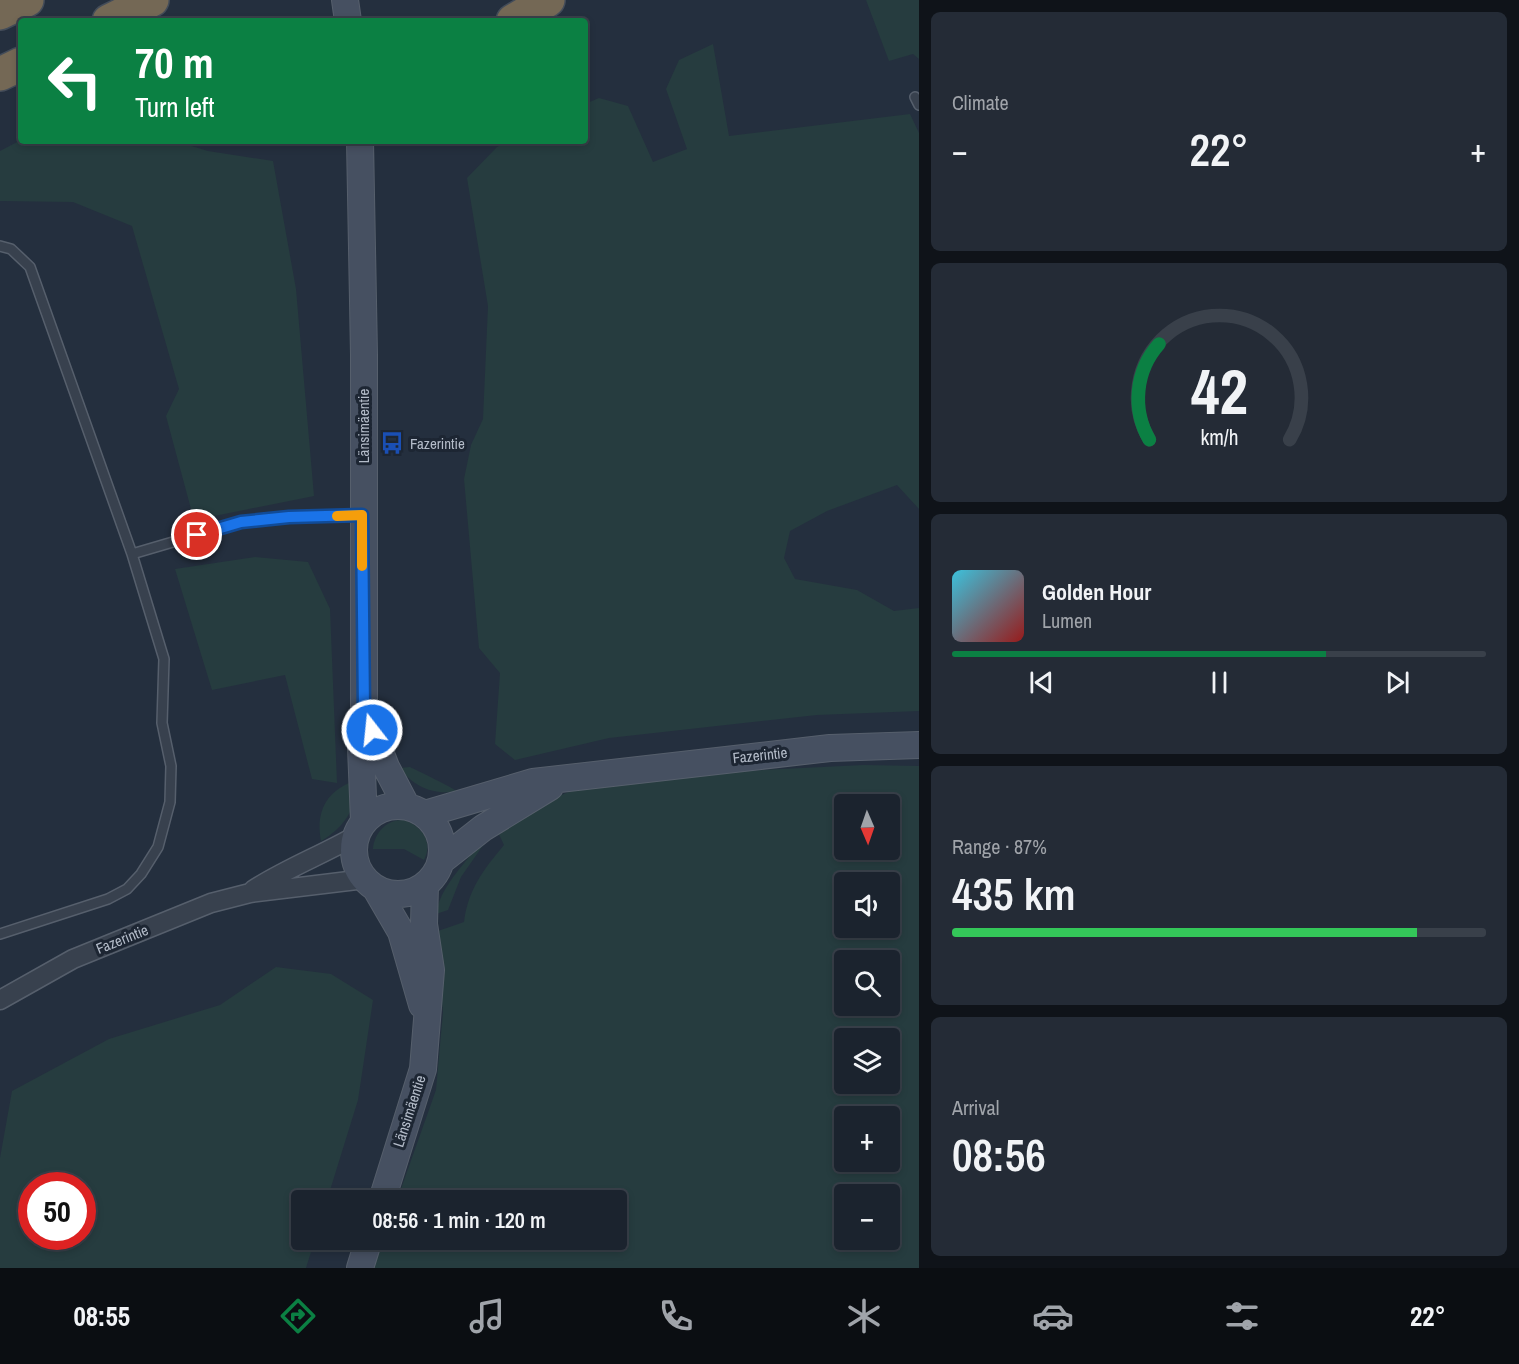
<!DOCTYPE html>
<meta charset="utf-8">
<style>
:root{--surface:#1b232e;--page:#242b36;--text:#f1f3f6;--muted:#a0a4aa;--line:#39404a;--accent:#0b8043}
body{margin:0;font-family:"Archivo Narrow",sans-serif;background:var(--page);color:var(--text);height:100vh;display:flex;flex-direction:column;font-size:22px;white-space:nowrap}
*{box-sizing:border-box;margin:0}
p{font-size:20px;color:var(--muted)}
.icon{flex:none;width:33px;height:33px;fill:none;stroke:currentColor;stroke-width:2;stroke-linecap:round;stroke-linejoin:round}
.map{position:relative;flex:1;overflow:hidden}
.details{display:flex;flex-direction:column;gap:12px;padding:12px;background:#0f1319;width:600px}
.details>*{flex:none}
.top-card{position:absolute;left:18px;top:18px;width:570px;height:126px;border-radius:6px;box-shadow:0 3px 9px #0003,0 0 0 2px var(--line);background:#0b8043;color:#fff;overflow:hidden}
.needle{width:39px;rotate:178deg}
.controls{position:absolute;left:834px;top:794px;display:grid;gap:12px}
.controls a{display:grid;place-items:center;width:66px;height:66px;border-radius:6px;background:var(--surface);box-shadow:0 3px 9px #0003,0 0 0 2px var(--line);font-size:30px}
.speed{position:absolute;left:18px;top:1172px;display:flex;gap:12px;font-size:30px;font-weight:700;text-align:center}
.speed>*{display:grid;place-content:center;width:78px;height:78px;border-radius:50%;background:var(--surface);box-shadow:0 3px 9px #0003,0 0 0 2px var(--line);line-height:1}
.speed .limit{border:9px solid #d22;background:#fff;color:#111}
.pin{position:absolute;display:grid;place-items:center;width:51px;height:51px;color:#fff;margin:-26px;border:3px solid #fff;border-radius:50%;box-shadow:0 2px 6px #0007}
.me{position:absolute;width:66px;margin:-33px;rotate:344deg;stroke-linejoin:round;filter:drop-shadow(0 0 4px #0008)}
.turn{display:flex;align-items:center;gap:21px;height:126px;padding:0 18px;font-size:27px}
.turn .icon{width:78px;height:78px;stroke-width:2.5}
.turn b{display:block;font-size:42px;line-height:51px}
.big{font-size:45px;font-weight:600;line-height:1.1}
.details .tile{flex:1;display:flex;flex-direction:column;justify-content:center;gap:9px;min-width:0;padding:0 21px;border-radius:9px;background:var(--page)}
.details .dial{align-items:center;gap:0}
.dial svg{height:156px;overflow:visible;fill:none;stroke:var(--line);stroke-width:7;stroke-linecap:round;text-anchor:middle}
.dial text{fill:var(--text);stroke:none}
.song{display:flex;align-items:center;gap:18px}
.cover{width:72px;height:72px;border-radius:9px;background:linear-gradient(135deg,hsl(190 70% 55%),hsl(0 70% 35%))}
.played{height:6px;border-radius:3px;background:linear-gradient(90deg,var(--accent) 70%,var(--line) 70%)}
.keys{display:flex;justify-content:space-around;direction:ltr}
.heat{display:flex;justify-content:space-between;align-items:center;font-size:33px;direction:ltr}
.charge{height:9px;border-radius:4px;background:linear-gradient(90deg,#34c759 87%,var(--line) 0)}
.trip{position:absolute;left:291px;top:1190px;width:336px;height:60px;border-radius:6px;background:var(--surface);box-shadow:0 3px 9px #0003,0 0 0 2px var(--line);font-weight:600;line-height:60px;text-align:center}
.tabs{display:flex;height:96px;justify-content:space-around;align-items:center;background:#0b0e12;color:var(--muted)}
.tabs .icon{width:42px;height:42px}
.tabs .on{color:var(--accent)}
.tabs b{font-size:27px;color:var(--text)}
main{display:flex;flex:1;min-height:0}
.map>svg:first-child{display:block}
.green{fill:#263c3f;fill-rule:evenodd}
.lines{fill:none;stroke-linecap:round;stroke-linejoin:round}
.service-casing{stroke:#565f6c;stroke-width:12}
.minor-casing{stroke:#565f6c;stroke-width:21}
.secondary-casing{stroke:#565f6c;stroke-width:28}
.motorway-casing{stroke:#434c59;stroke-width:36}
.service{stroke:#38414e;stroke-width:9}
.minor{stroke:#38414e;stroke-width:18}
.secondary{stroke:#465061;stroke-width:26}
.motorway{stroke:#746855;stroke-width:33}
.route-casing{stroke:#114b97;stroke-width:15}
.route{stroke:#1a73e8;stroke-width:10}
.slow{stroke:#f59e0b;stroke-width:10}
.labels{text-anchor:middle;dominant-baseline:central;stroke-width:6;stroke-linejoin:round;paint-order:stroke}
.street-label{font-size:15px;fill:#b4bcc9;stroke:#1d2633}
.poi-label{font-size:15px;fill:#b4bcc9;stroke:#1d2633;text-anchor:start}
</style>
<main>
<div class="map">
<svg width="919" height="1268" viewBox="0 0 919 1268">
<rect width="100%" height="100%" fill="#242f3e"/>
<path class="green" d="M 866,0 L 919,0 L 919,59 L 913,54 L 889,61 Z
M 713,44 L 729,136 L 910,114 L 919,133 L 919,509 L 897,485 L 827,511 L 790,531 L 784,558 L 795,579 L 857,590 L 894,611 L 919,608 L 919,711 L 817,715 L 609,738 L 515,760 L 495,744 L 500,673 L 479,648 L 464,479 L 471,445 L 483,419 L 488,306 L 467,178 L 497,147 L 509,141 L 585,141 L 585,104 L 599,98 L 628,106 L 653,162 L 687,149 L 666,89 L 679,60 Z
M 21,140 L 175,141 L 208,151 L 273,161 L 296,289 L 314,496 L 204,518 L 191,509 L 166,416 L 179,389 L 132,226 L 73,202 L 0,201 L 0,151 Z
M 255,557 L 308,562 L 330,609 L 337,783 L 312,779 L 285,675 L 212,690 L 175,569 Z
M 863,765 L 919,766 L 919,1268 L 373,1268 L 383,1239 L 616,1239 L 616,1200 L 397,1200 L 436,1090 L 443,1012 L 435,932 L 464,922 C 468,890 483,870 504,845 L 496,828 L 530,808 L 571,791 L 705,773 ZM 844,804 L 890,804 L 890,849 L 844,849 ZM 844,882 L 890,882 L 890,927 L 844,927 ZM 844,960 L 890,960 L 890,1005 L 844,1005 ZM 844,1038 L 890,1038 L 890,1083 L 844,1083 ZM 844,1116 L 890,1116 L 890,1161 L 844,1161 ZM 844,1194 L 890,1194 L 890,1239 L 844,1239 Z
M 410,767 C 418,771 454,788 456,791 C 435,796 412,786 400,768 Z
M 349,783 C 363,807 339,831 321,841 C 316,815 324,794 349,783 Z
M 404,820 C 421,826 434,841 424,860 L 404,849 L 373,849 C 374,833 387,819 404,820 Z
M 484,844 L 461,877 L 448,910 L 436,914 C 439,889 464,864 479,845 Z
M 276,967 L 331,974 L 373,1000 L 358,1100 L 327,1200 L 302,1200 L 302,1239 L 315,1239 L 306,1268 L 0,1268 L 0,1158 L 12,1091 L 109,1039 L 220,1005 ZM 32,1185 L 82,1185 L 82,1236 L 32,1236 Z"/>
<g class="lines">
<g class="service-casing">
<path id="service" d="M 915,97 L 919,105
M 0,246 L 11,249 L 30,267 L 132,554 L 164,659 L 162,723 L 171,766 L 170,802 L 158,847 L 141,874 L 127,889 L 108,899 L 0,934
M 132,554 L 241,522 L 289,517 L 362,515"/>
</g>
<g class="minor-casing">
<path id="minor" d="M 253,890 C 285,869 322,855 355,836
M 0,1000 L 73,959 L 211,903 L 250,893 L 365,879"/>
</g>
<g class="secondary-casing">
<path id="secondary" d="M 345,0 L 348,21
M 360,141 L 364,355 L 364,711 L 361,748 L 364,821
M 367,717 L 386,767 L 406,805
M354 850a44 44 0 1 1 88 0a44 44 0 1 1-88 0Z
M 425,814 L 533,782 L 830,748 L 919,745
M 441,861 L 483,828 L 550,787
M 376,889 L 401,932 L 422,1005
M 382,1200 L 423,1069 L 431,970 L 424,924 L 425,885
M 360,1268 L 369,1239"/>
</g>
<g class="motorway-casing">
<path id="motorway" d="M 0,13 L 27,0
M 109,21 L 152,0
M 513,21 L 548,0
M 0,74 L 21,64"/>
</g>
<use href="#service" class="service"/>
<use href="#minor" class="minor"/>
<use href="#secondary" class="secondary"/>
<use href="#motorway" class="motorway"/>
</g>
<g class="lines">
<g class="route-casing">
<path id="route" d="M 197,535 L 241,522 L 289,517 L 362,515 L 364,711 L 372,730"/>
</g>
<use href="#route" class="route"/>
<path class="slow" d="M 337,516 L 362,515 L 362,566"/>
</g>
<defs>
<g id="bus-bare" transform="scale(1.8)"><path d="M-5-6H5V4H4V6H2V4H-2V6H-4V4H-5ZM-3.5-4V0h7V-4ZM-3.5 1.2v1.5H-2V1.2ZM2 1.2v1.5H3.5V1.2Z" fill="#1a4fb4" stroke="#1d2633" stroke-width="2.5" paint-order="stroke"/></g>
</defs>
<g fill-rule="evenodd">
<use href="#bus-bare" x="392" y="443"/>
</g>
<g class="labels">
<g class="street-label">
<text transform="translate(363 426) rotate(-90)">Länsimäentie</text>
<text transform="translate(760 755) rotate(-6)">Fazerintie</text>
<text transform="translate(122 939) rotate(-22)">Fazerintie</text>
<text transform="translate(409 1111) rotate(-72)">Länsimäentie</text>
</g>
<g class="poi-label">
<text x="410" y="443">Fazerintie</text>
</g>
</g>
</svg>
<div class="controls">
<a><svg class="needle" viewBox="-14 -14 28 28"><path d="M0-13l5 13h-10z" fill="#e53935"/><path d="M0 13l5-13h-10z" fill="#a0a4aa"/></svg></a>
<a><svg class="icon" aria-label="sound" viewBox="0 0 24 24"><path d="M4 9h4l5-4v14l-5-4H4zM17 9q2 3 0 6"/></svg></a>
<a><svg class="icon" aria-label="search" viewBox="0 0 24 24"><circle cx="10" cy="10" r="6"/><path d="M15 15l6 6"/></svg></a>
<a><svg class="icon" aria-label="layers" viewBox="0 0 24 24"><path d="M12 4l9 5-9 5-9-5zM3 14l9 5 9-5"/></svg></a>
<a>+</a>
<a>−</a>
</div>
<div class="speed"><div class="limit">50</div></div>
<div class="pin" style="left:197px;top:535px;background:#d93025"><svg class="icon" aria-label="arrive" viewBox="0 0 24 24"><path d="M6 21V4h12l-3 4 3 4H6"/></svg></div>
<svg class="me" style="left:372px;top:730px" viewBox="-20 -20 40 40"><circle r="17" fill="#1a73e8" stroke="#fff" stroke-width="3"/><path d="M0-11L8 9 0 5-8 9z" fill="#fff"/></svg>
<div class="trip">08:56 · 1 min · 120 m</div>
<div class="top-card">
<div class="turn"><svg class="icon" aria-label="left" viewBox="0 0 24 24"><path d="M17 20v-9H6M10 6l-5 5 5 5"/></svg><div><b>70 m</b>Turn left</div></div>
</div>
</div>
<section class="details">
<div class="tile"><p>Climate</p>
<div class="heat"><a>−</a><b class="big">22°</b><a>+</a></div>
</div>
<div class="tile dial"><svg viewBox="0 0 100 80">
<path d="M14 69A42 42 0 1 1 86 69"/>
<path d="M14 69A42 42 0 0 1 19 20" stroke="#0b8043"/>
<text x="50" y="56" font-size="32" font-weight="700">42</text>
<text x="50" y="72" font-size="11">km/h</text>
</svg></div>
<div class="tile">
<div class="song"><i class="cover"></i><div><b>Golden Hour</b><p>Lumen</p></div></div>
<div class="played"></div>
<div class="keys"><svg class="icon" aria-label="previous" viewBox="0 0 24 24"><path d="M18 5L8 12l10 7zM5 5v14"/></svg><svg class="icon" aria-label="pause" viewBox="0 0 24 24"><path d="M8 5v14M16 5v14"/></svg><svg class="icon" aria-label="next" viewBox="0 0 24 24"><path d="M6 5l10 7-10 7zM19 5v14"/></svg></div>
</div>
<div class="tile"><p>Range · 87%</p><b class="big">435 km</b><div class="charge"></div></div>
<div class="tile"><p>Arrival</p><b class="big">08:56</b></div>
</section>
</main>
<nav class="tabs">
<b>08:55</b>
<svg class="icon on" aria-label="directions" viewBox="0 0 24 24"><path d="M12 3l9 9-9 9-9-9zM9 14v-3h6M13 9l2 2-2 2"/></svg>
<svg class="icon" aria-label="music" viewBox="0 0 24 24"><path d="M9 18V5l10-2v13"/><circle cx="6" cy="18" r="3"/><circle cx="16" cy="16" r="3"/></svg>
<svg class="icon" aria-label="phone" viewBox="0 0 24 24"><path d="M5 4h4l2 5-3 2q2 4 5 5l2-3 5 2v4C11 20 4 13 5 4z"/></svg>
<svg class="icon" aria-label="climate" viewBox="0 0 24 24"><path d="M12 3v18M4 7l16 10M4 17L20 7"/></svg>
<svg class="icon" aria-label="car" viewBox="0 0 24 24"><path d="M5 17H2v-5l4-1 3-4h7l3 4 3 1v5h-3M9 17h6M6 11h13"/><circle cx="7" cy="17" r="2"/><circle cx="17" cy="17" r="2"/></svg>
<svg class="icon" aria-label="filters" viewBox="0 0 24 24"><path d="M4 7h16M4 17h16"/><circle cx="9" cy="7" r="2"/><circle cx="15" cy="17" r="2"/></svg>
<b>22°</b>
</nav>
